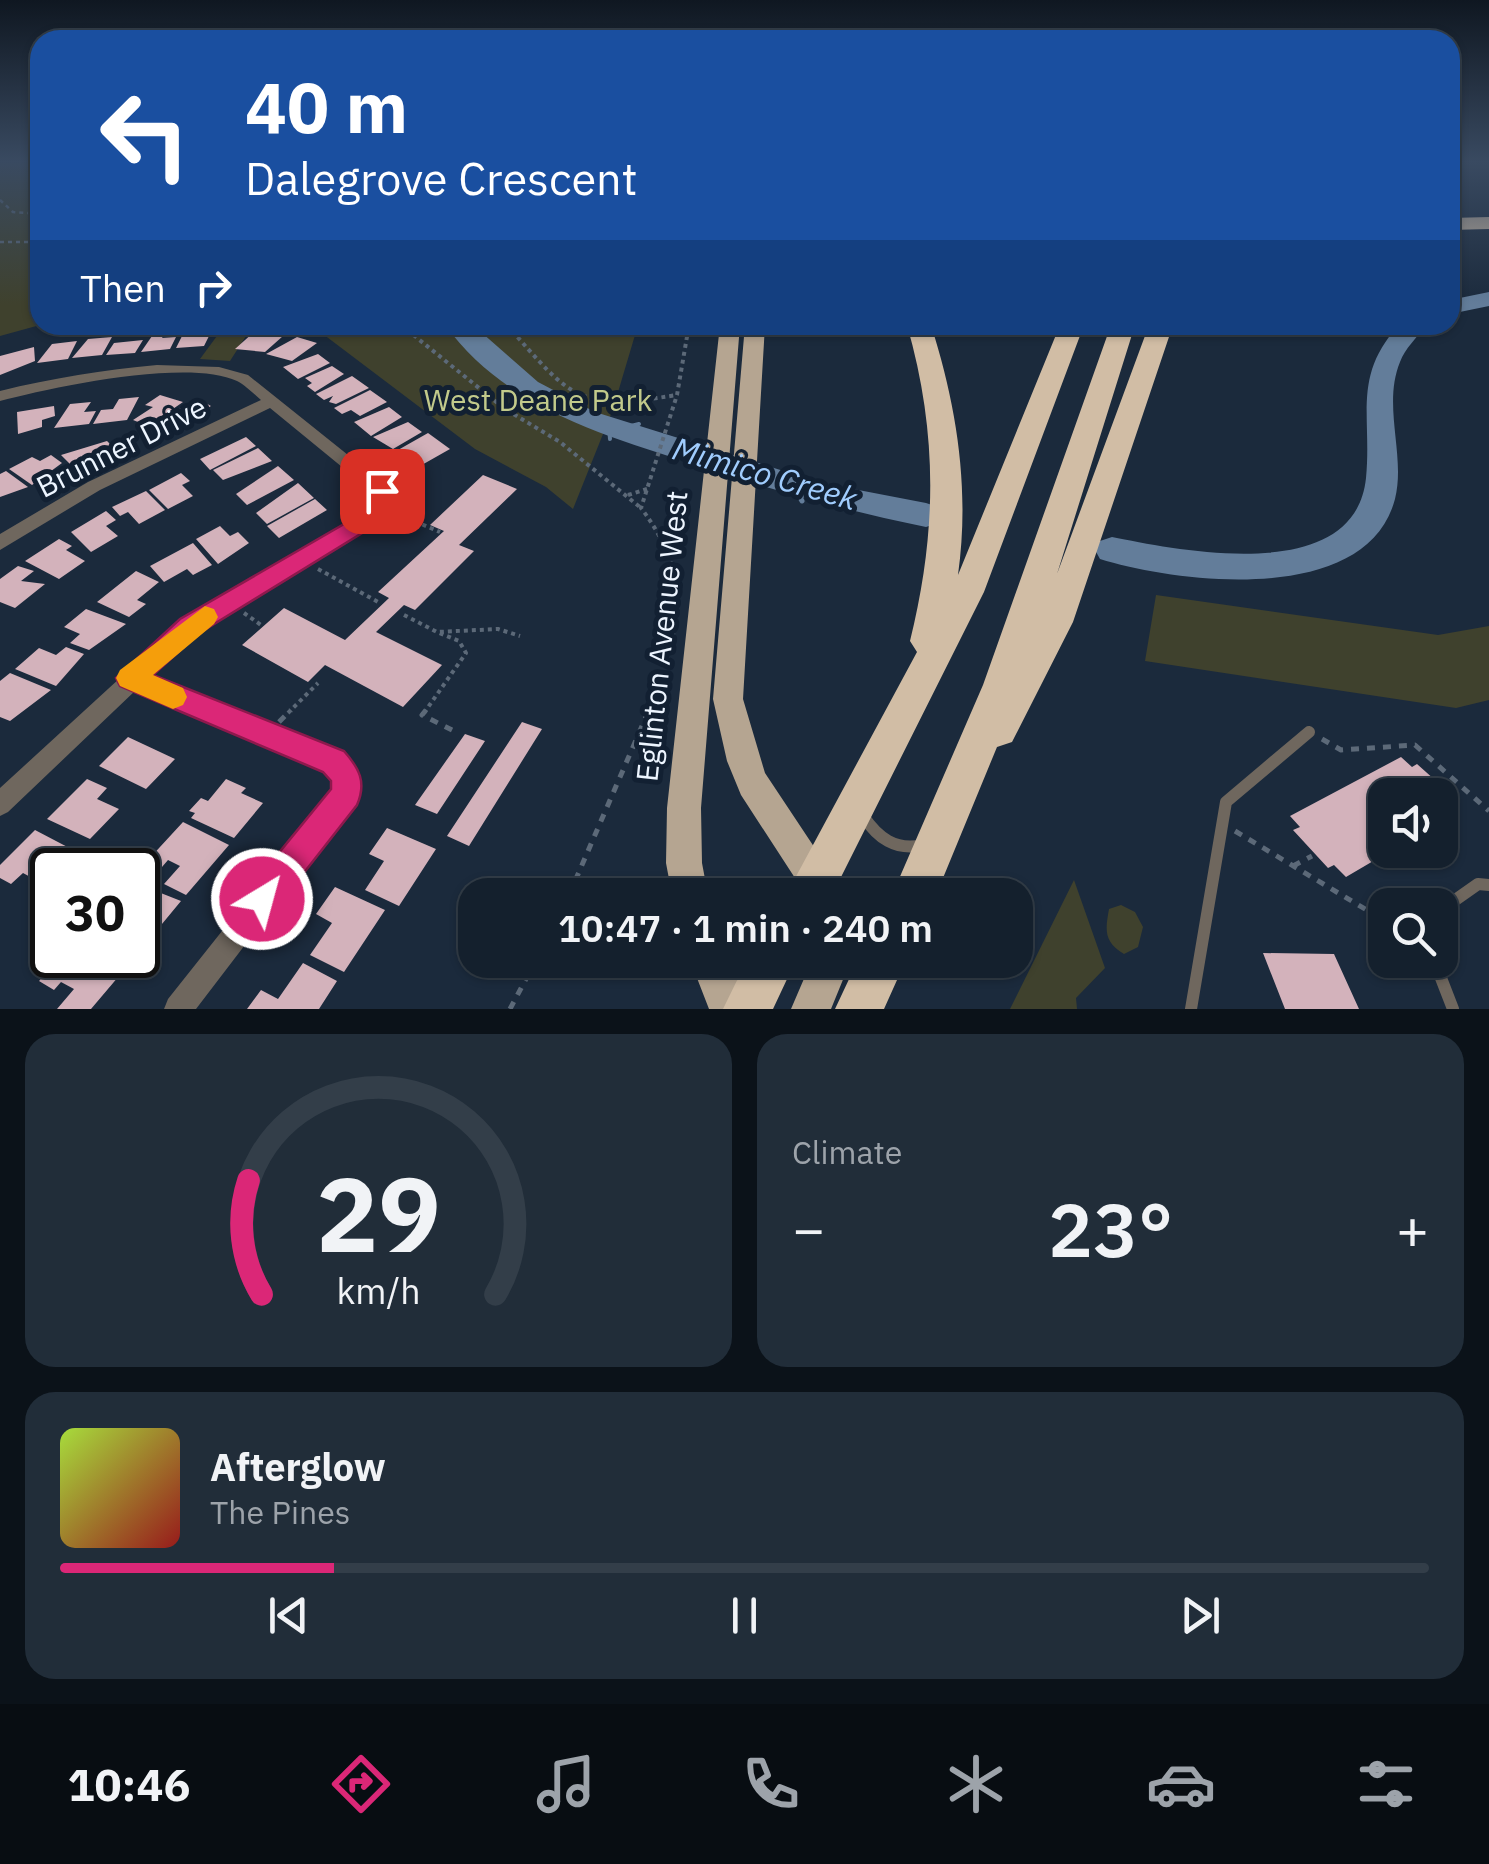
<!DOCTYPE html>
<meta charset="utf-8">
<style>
:root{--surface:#14202d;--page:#212d39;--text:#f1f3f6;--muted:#9da3aa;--line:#333e49;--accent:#db2777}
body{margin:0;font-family:"IBM Plex Sans",sans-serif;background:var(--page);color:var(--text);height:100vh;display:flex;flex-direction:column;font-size:38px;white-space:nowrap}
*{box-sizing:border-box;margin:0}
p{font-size:32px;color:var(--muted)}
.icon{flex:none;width:55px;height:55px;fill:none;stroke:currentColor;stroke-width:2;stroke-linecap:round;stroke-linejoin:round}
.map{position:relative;height:1009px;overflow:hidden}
.drawer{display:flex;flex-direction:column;gap:25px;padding:25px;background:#0b1219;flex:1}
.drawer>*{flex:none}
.guide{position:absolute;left:30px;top:30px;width:1430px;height:305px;border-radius:30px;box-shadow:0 2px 8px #0004,0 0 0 2px var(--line);background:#1a4fa0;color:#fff;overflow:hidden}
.controls{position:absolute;left:1368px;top:778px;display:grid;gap:20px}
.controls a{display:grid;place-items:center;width:90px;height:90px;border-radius:20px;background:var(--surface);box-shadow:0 2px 8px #0004,0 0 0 2px var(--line);font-size:50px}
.speed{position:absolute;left:30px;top:848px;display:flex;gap:20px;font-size:50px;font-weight:700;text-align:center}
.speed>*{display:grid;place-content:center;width:130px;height:130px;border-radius:50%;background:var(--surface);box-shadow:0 2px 8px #0004,0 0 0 2px var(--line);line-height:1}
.speed .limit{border:5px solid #111;border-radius:15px;background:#fff;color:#111}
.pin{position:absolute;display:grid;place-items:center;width:85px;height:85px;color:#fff;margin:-42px;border-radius:20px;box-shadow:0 5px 15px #0006}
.me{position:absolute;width:110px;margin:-55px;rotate:37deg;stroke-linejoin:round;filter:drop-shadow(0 0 8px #0008)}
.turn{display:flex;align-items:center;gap:35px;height:210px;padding:0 50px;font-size:45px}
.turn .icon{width:130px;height:130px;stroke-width:2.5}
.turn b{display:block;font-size:70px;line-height:85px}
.then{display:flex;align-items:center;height:95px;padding:0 50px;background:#0003;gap:20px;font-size:38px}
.big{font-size:75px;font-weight:600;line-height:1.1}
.drawer .card{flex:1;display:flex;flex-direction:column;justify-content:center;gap:15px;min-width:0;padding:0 35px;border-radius:30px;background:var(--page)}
.drawer .dial{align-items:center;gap:0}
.dial svg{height:260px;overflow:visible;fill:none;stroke:var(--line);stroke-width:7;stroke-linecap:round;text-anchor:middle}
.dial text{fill:var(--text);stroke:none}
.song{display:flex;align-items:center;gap:30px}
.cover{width:120px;height:120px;border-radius:15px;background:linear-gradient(135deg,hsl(80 70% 55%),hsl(0 70% 35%))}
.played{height:10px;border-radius:5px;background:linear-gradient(90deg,var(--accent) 20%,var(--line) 20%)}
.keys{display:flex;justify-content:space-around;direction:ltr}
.heat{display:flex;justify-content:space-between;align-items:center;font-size:55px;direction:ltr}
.drawer .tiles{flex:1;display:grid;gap:25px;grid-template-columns:1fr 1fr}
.card:last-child{grid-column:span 2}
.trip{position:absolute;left:458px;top:878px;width:575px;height:100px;border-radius:30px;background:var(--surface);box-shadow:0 2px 8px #0004,0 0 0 2px var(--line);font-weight:600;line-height:100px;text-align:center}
.tab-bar{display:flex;height:160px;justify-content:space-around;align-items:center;background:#080d12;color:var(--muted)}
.tab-bar .icon{width:70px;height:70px}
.tab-bar .on{color:var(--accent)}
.tab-bar b{font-size:45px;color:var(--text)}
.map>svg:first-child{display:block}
.green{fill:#3f412d}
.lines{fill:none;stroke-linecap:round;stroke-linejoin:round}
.stream-far1{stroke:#637d9a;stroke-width:4}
.stream{stroke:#637d9a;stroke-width:5}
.river{fill:#637d9a;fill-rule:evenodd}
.building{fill:#d3b2bb}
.path-far2{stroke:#5c6978;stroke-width:2.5;stroke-dasharray:4 4;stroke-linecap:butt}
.path-far1{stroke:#5c6978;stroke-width:4;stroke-dasharray:4 4;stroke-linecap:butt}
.path{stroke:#5c6978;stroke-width:5;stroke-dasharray:8 8;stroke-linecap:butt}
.service{stroke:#6f675e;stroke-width:12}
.minor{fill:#6f675e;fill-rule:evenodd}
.primary{fill:#b5a591;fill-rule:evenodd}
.motorway{fill:#d1bda5;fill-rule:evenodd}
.route{fill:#db2777;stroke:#8e194d;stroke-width:2.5}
.slow{fill:#f59e0b}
.labels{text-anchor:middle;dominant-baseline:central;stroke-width:10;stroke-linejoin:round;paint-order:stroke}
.park-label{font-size:30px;fill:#c2ca8b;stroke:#122032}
.street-label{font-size:30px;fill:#edf5ff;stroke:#122032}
.water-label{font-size:32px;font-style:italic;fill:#a0ccfd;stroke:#122032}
</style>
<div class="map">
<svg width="1489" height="1009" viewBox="0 0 1489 1009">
<rect width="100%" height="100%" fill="#1b2a3c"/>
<path class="green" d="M 0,163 L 40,163 L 40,325 L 0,336 Z
M 225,325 L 253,325 L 230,361 L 200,359 Z
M 311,325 L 638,325 L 613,409 L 573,509 L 546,487 L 475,449 Z
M 1156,595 L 1438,635 L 1489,626 L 1489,700 L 1456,708 L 1145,661 Z
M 1074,880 L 1105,968 L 1076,998 L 1077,1009 L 1010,1009 Z
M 1121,905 L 1135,912 L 1143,927 L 1138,947 L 1124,954 C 1104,942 1105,931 1109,909 Z"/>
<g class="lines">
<path class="stream-far1" d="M 609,426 L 610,439
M 619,429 L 639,424"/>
<path class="stream" d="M 793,484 L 802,501"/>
<path class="river" d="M 1489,292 L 1489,306 L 1450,314 L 1450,300 Z
M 445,325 L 473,325 L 538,382 L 595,412 L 822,483 L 926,503 L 938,507 L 942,515 L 938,523 L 926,527 C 847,511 772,490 696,465 C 603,435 506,408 445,325 Z
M 1399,325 L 1426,325 C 1417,338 1405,348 1400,362 C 1382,406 1406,455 1395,499 C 1367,607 1177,583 1100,559 L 1095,550 L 1100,541 L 1112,537 C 1182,551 1355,586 1366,478 C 1372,416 1352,376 1399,325 Z"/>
</g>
<path class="building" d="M 254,332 L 283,336 L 265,352 L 235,349 Z
M 210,334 L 204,346 L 176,348 L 182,336 Z
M 164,335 L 162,338 L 176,337 L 170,349 L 141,352 L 152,336 Z
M 112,337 L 102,355 L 72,358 L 88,339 Z
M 297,337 L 317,343 L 292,361 L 266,354 Z
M 143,340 L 135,353 L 106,355 L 114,343 Z
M 77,341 L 68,359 L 37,363 L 52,344 Z
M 34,347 L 35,361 L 0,375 L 0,356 Z
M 318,354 L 330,363 L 298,379 L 283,367 Z
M 332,366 L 344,374 L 315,392 L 307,386 L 312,383 L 305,378 Z
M 352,376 L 369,388 L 336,404 L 329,402 L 333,396 L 324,400 L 316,394 Z
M 370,390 L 387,402 L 360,416 L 351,410 L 342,414 L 334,408 Z
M 160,395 L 183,402 L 148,426 L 133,420 L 153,407 L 145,405 Z
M 139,397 L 127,420 L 93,424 L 101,410 L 113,409 L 119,399 Z
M 198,399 L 211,406 L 168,430 L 155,422 Z
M 91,402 L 84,412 L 96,411 L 89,424 L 54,428 L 70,404 Z
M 54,406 L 55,416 L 42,420 L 42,427 L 18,434 L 17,412 Z
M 389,407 L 402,417 L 371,436 L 354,422 Z
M 408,422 L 422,432 L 393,449 L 373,437 Z
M 428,433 L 450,449 L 420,466 L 398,450 Z
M 246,437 L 256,446 L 210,470 L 200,459 Z
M 107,441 L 115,449 L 75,469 L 61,455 Z
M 258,448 L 272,461 L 223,480 L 213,470 Z
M 51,455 L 62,463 L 32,485 L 9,469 L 32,457 L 40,461 Z
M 278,466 L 294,480 L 247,505 L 236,494 Z
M 6,471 L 28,487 L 0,497 L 0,474 Z
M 181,473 L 190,481 L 182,485 L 193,496 L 168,509 L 149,490 Z
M 483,475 L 517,489 L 459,545 L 474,551 L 415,610 L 404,605 L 376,632 L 442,665 L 403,707 L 325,665 L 308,682 L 242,645 L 284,608 L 345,640 L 389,598 L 378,592 L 444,531 L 430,525 Z
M 298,483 L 314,498 L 267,524 L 256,513 Z
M 146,491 L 165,510 L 139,524 L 128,512 L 120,516 L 112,507 Z
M 315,499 L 327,510 L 279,538 L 267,526 Z
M 106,511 L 116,520 L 106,526 L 118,536 L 91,552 L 71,532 Z
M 220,526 L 230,536 L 238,532 L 249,543 L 218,564 L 196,539 Z
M 59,539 L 72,546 L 66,550 L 85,561 L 59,579 L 25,561 Z
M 193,543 L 212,565 L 193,575 L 187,569 L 164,582 L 150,566 Z
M 18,566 L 34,571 L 21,581 L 45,584 L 15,608 L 0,602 L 0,579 Z
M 136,571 L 159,582 L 137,600 L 146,604 L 129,617 L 97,602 Z
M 86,609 L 126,624 L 89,650 L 70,643 L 80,634 L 64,627 Z
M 66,647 L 84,654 L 56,686 L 15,669 L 39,648 L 56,655 Z
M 10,673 L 51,690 L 10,721 L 0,717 L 0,681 Z
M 522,722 L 542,729 L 469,846 L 447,836 Z
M 465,734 L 485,741 L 437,814 L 415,805 Z
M 128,737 L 175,759 L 146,789 L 99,766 Z
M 1401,757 L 1412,767 L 1417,764 L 1454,797 L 1449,801 L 1460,811 L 1440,822 L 1440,795 L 1385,795 L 1385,850 L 1392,850 L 1346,877 L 1334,865 L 1328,868 L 1293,830 L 1300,827 L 1290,816 Z
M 87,779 L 107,788 L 97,799 L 119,809 L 90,839 L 47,819 Z
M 226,779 L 246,788 L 241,793 L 263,803 L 234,838 L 191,818 L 195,813 L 189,811 L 201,798 L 208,801 Z
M 183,822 L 229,845 L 186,895 L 164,884 L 180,866 L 168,860 L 162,867 L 148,860 Z
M 387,828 L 436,849 L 399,906 L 365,890 L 384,861 L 369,854 Z
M 35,830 L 77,852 L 60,870 L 52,870 L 45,885 L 23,873 L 11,884 L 0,878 L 0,865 Z
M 138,884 L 181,901 L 138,953 Z
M 335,887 L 385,910 L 344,972 L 310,955 L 332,923 L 316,914 Z
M 1263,953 L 1334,954 L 1359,1009 L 1285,1009 Z
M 63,955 L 116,955 L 130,963 L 91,1009 L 57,1009 L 74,989 L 61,982 L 54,990 L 39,981 Z
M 303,963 L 337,981 L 319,1009 L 247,1009 L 261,990 L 278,999 Z"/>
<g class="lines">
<path class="path-far2" d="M 0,200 L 13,212 L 40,214
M 0,242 L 40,242"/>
<path class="path-far1" d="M 401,325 L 505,409 L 560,442 L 641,508
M 507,325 C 572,399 577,411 677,395
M 628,495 L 647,489
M 393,512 L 440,532
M 318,569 L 380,603
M 244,613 L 261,625
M 404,615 L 437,632 L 498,629 L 520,636
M 288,713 L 318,683
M 424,713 L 466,653 L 459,641 L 437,632
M 648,713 C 678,634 696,580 641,508 L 677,395 L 689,325"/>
<path class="path" d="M 426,710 L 422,715 L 454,731
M 279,722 L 291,710
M 1322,739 L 1341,750 L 1415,745 L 1489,811
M 1235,831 L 1385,921
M 1293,866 L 1312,856
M 569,895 L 649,710
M 510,1009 L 536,960"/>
<path class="service" d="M 863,816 C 878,838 895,851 923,845
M 1440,918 L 1441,910 L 1478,884 L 1489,885
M 1434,960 L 1453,1009
M 1191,1009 L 1226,802 L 1309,732"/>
<path class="minor" d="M 157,365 L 219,367 L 248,375 L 388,487 L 395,501 L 377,524 L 196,633 L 150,677 L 292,738 L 341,753 L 358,776 L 358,794 L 354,802 L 196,1009 L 164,1009 L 168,999 L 334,790 L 334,780 L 325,769 L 281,754 L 136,690 L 8,812 L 0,816 L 0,788 L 120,678 L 122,672 L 130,669 L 182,621 L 365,514 L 377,500 L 375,494 L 270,408 L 100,490 L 0,550 L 0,534 L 88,482 L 261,400 C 254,394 245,385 237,381 C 189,358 52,387 0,401 L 0,391 C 52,378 104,370 157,365 Z"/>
<path class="primary" d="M 720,325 L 740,325 L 701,808 L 702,863 L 708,895 L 672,895 L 666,863 L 667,808 Z
M 745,325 L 765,325 L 743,699 L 765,773 L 846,895 L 806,895 L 741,795 L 727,761 L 713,699 Z
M 690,960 L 729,960 L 749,1009 L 709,1009 Z
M 812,960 L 851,960 L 831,1009 L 791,1009 Z"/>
<path class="motorway" d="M 1489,217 L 1489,229 L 1450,230 L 1450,218 Z
M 907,325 L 931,325 C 957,407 970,489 958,575 L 1060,325 L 1084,325 L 984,592 L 832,895 L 786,895 L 917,652 L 910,641 C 937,532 938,433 907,325 Z
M 1111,325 L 1135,325 L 1057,574 L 1149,325 L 1173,325 L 1073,622 L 1012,742 L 997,747 L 936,895 L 892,895 L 983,685 Z
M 747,960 L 796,960 L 773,1009 L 723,1009 Z
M 858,960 L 906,960 L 884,1009 L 835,1009 Z"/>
</g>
<linearGradient id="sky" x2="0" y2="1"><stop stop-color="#0f1721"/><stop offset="0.53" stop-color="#394a61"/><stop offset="1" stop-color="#394a61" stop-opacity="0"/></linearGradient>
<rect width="1489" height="305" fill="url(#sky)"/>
<path class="route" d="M 382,483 L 393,491 L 393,514 L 198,634 L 153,675 L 344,751 C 359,768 367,782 357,805 L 274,911 L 262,916 L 251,911 L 246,899 L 251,887 L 331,789 L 331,781 L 323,772 L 120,686 L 116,678 L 180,619 L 363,513 L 373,505 L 374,486 Z"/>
<path class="slow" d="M 205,606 L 214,609 L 218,617 L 214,624 L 153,675 L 183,688 L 187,697 L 183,705 L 173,709 L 120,686 L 116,678 L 120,670 Z"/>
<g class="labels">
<g class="park-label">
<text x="538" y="399">West Deane Park</text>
</g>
<g class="street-label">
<text transform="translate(121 446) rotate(-27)">Brunner Drive</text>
<text transform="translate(661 636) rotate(-84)">Eglinton Avenue West</text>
</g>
<g class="water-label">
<text transform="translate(765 473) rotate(16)">Mimico Creek</text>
</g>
</g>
</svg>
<div class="controls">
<a><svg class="icon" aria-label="sound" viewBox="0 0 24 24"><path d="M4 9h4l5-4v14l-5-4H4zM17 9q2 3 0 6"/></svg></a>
<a><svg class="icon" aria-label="search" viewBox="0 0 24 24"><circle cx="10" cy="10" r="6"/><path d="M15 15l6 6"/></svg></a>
</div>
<div class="speed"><div class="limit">30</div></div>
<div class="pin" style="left:382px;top:491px;background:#d93025"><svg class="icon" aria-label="arrive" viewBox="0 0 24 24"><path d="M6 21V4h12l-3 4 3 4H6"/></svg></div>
<svg class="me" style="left:262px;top:899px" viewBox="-20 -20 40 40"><circle r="17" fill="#db2777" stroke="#fff" stroke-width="3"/><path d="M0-11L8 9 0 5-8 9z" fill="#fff"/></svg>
<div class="trip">10:47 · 1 min · 240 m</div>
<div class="guide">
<div class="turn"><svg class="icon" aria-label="left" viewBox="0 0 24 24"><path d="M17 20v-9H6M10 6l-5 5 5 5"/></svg><div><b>40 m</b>Dalegrove Crescent</div></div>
<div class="then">Then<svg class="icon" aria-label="right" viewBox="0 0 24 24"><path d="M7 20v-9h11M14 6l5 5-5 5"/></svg></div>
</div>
</div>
<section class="drawer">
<div class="tiles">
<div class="card dial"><svg viewBox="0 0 100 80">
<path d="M14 69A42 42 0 1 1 86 69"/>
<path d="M14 69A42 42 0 0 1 10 34" stroke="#db2777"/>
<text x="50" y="56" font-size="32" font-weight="700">29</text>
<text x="50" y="72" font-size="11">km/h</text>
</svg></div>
<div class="card"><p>Climate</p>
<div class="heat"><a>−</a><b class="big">23°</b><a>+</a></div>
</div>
<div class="card">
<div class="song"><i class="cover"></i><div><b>Afterglow</b><p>The Pines</p></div></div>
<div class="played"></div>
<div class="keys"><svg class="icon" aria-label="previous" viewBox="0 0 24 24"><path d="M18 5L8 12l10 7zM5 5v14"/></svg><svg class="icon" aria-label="pause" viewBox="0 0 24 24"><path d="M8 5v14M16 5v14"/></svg><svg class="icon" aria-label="next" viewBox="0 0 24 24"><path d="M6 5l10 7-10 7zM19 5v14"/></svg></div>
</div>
</div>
</section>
<nav class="tab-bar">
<b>10:46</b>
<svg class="icon on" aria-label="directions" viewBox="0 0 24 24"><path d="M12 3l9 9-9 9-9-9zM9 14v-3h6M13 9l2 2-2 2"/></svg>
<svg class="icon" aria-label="music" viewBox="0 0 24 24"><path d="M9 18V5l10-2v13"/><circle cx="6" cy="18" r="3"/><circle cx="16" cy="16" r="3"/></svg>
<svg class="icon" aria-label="phone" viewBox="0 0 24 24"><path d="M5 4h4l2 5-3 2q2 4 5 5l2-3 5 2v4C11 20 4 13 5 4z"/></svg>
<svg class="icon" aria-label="climate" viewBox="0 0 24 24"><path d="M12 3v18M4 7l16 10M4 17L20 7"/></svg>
<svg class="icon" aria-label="car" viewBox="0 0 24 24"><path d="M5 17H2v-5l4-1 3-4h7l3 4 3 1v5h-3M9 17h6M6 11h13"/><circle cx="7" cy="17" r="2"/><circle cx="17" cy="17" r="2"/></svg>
<svg class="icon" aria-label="filters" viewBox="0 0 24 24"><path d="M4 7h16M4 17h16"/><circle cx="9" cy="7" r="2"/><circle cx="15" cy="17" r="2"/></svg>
</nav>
